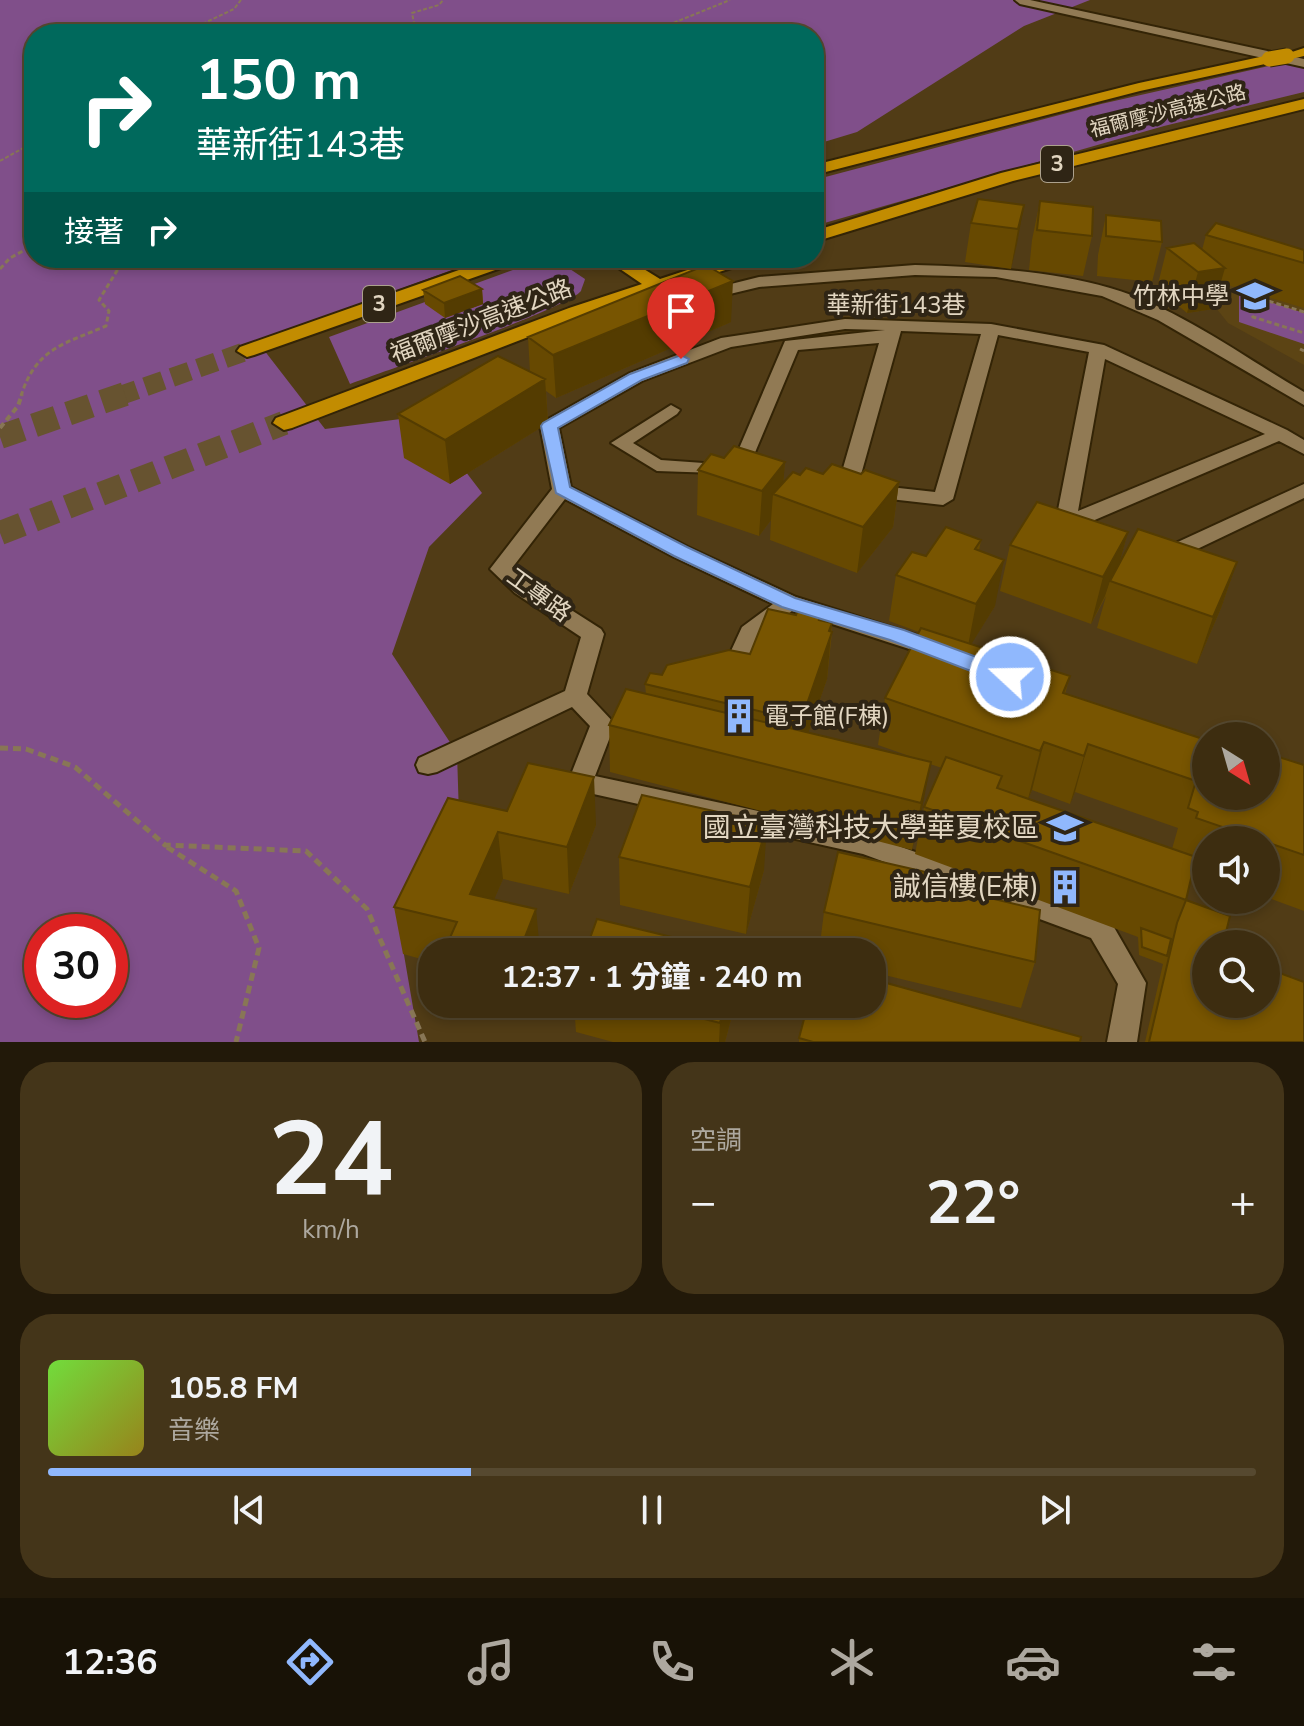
<!DOCTYPE html>
<html lang="zh-TW">
<meta charset="utf-8">
<style>
:root{--surface:#3d2d10;--page:#443519;--text:#f1f3f6;--muted:#ada89f;--line:#564930;--accent:#90b8fd}
body{margin:0;font-family:"Nunito Sans","Noto Sans TC",sans-serif;background:var(--page);color:var(--text);height:100vh;display:flex;flex-direction:column;font-size:30px;white-space:nowrap}
*{box-sizing:border-box;margin:0}
p{font-size:26px;color:var(--muted)}
.icon{flex:none;width:44px;height:44px;fill:none;stroke:currentColor;stroke-width:2;stroke-linecap:round;stroke-linejoin:round}
.map{position:relative;height:1042px;overflow:hidden}
.panel{display:flex;flex-direction:column;gap:20px;padding:20px;background:#221909;flex:1}
.panel>*{flex:none}
.banner{position:absolute;left:24px;top:24px;width:800px;height:244px;border-radius:32px;box-shadow:0 4px 12px #0003,0 0 0 2px var(--line);background:#00695c;color:#fff;overflow:hidden}
.needle{width:52px;rotate:143deg}
.fabs{position:absolute;left:1192px;top:722px;display:grid;gap:16px}
.fabs a{display:grid;place-items:center;width:88px;height:88px;border-radius:50%;background:var(--surface);box-shadow:0 4px 12px #0003,0 0 0 2px var(--line);font-size:40px}
.speed{position:absolute;left:24px;top:914px;display:flex;gap:16px;font-size:40px;font-weight:700;text-align:center}
.speed>*{display:grid;place-content:center;width:104px;height:104px;border-radius:50%;background:var(--surface);box-shadow:0 4px 12px #0003,0 0 0 2px var(--line);line-height:1}
.speed .limit{border:12px solid #d22;background:#fff;color:#111}
.pin{position:absolute;display:grid;place-items:center;width:68px;height:68px;color:#fff;margin:-82px -34px;border-radius:50% 50% 50% 0;rotate:-45deg;box-shadow:0 0 8px #0007}
.pin .icon{rotate:45deg}
.me{position:absolute;width:88px;margin:-44px;rotate:291deg;stroke-linejoin:round;filter:drop-shadow(0 0 6px #0008)}
.turn{display:flex;align-items:center;gap:28px;height:168px;padding:0 40px;font-size:36px}
.turn .icon{width:104px;height:104px;stroke-width:2.5}
.turn b{display:block;font-size:56px;line-height:68px}
.then{display:flex;align-items:center;height:76px;padding:0 40px;background:#0003;gap:16px;font-size:30px}
.big{font-size:60px;font-weight:700;line-height:1.1}
.panel .card{flex:1;display:flex;flex-direction:column;justify-content:center;gap:12px;min-width:0;padding:0 28px;border-radius:32px;background:var(--page)}
.panel .dial{align-items:center;gap:0}
.dial b{font-size:104px;line-height:1}
.song{display:flex;align-items:center;gap:24px}
.cover{width:96px;height:96px;border-radius:12px;background:linear-gradient(135deg,hsl(100 70% 55%),hsl(50 70% 35%))}
.played{height:8px;border-radius:4px;background:linear-gradient(90deg,var(--accent) 35%,var(--line) 35%)}
.keys{display:flex;justify-content:space-around;direction:ltr}
.heat{display:flex;justify-content:space-between;align-items:center;font-size:44px;direction:ltr}
.panel .tiles{flex:1;display:grid;gap:20px;grid-template-columns:1fr 1fr}
.card:last-child{grid-column:span 2}
.trip{position:absolute;left:418px;top:938px;width:468px;height:80px;border-radius:32px;background:var(--surface);box-shadow:0 4px 12px #0003,0 0 0 2px var(--line);font-weight:700;line-height:80px;text-align:center}
.menu{display:flex;height:128px;justify-content:space-around;align-items:center;background:#181206;color:var(--muted)}
.menu .icon{width:56px;height:56px}
.menu .current{color:var(--accent)}
.menu b{font-size:36px;color:var(--text)}
.map>svg:first-child{display:block}
.built{fill:#5c4414}
.green{fill:#804f8a;fill-rule:evenodd}
.lines{fill:none;stroke-linecap:round;stroke-linejoin:round}
.highway-tunnel-far1{stroke:#675330;stroke-width:19;stroke-dasharray:19 9;stroke-linecap:butt}
.highway-tunnel{stroke:#675330;stroke-width:24;stroke-dasharray:24 12;stroke-linecap:butt}
.minor-casing{stroke:#332406;stroke-width:4}
.highway-casing{stroke:#332406;stroke-width:4}
.path-far3{stroke:#887656;stroke-width:2;stroke-dasharray:4 2;stroke-linecap:butt}
.path-far2{stroke:#887656;stroke-width:3;stroke-dasharray:5 3;stroke-linecap:butt}
.path-far1{stroke:#887656;stroke-width:4;stroke-dasharray:6 4;stroke-linecap:butt}
.path{stroke:#887656;stroke-width:5;stroke-dasharray:8 5;stroke-linecap:butt}
.minor{fill:#917a54;fill-rule:evenodd}
.highway{fill:#c28c01;fill-rule:evenodd}
.highway-bridge-casing{stroke:#332406;stroke-width:17;stroke-linecap:butt}
.highway-bridge{stroke:#c28c01;stroke-width:15}
.wall{fill:#674901;fill-rule:evenodd}
.shaded-wall{fill:#543c01}
.building{fill:#785501;stroke:#543c01;stroke-width:2}
.route{fill:#90b8fd;stroke:#5e78a4;stroke-width:2}
.labels{text-anchor:middle;dominant-baseline:central;stroke-width:8;stroke-linejoin:round;paint-order:stroke}
.far-street-label{font-size:20px;fill:#e2d6c1;stroke:#2f2515}
.shield{fill:#2f2515;stroke:#aca18d;stroke-width:2}
.shield-label{font-size:22px;font-weight:bold;fill:#e2d6c1}
.poi-label{font-size:24px;fill:#e2d6c1;stroke:#2f2515;text-anchor:end}
.street-label{font-size:24px;fill:#e2d6c1;stroke:#2f2515}
.near-poi-label{font-size:28px;fill:#e2d6c1;stroke:#2f2515;text-anchor:end}
</style>
<div class="map">
<svg width="1304" height="1042" viewBox="0 0 1304 1042">
<rect width="100%" height="100%" fill="#513c16"/>
<path class="built" d="M 1304,275 L 1304,365 L 1228,323 L 1192,278 Z"/>
<path class="green" d="M 0,0 L 1090,0 L 1024,26 L 857,132 L 814,145 L 814,34 L 34,34 L 34,258 L 485,258 L 257,341 L 325,429 L 423,416 L 482,493 L 429,547 L 392,654 L 457,753 L 460,847 L 398,920 L 419,1042 L 0,1042 ZM 42,932 L 110,932 L 110,1000 L 42,1000 Z
M 1304,58 L 1304,92 L 1164,126 L 814,226 L 814,180 L 1101,104 Z
M 552,265 L 570,269 L 585,279 C 585,280 581,290 581,291 C 567,309 384,371 350,384 L 329,337 L 521,267 Z
M 1239,292 L 1304,313 L 1304,344 L 1239,322 Z"/>
<g class="lines">
<path class="highway-tunnel-far1" d="M 119,396 L 247,351"/>
<path class="highway-tunnel" d="M 0,437 L 125,394
M 0,533 L 284,423"/>
<g class="minor-casing">
<path id="minor" d="M 1015,0 L 1030,0 L 1304,59 L 1304,67 L 1020,4 Z
M 915,265 C 980,267 1047,270 1110,288 C 1179,308 1242,356 1304,392 L 1304,405 L 1158,320 L 1102,296 L 996,277 L 915,275 L 759,287 L 709,299 L 701,294 L 703,291 L 759,277 Z
M 845,319 L 991,324 L 1104,345 L 1287,430 L 1304,440 L 1304,454 L 1279,441 L 1083,525 L 1060,519 L 1057,515 L 1089,352 L 998,335 L 953,499 L 943,505 L 872,497 L 862,491 L 872,485 L 935,492 L 981,334 L 901,331 L 857,489 L 847,495 L 837,489 L 879,343 L 798,350 L 746,474 L 657,471 L 611,443 L 671,405 L 680,410 L 677,414 L 633,443 L 661,460 L 732,465 L 785,341 L 885,330 L 845,329 L 731,347 L 642,381 L 559,428 L 571,487 L 688,547 L 796,597 L 948,645 L 951,651 L 948,657 L 940,659 L 792,611 L 759,636 L 738,683 L 722,683 L 719,677 L 742,627 L 773,604 L 674,557 L 565,499 L 512,568 L 529,583 L 601,629 L 604,634 L 587,694 L 615,724 L 595,776 L 865,834 L 1111,922 L 1146,983 L 1137,1042 L 1107,1042 L 1118,984 L 1091,938 L 863,854 L 571,789 L 568,782 L 590,726 L 572,707 L 437,772 L 428,774 L 419,772 L 416,765 L 419,758 L 565,691 L 581,637 L 515,593 L 490,569 L 552,489 L 540,426 L 543,422 L 630,373 L 721,338 ZM 1105,359 L 1265,434 L 1078,511 Z
M 1304,484 L 1304,498 L 1170,562 L 1156,562 L 1153,557 L 1156,552 Z"/>
</g>
<g class="highway-casing">
<path id="highway" d="M 1304,48 L 1304,56 L 1287,60 L 1280,56 Z
M 1269,55 L 1276,59 L 1274,62 L 1140,91 L 814,175 L 814,165 L 1139,83 Z
M 1304,99 L 1304,109 L 1013,181 L 814,242 L 814,231 L 1001,173 Z
M 493,258 L 520,258 L 518,262 L 254,355 L 247,357 L 237,351 L 240,347 Z
M 604,258 L 626,258 L 660,279 L 724,258 L 752,258 L 750,262 L 583,316 L 292,428 L 284,430 L 273,423 L 276,418 L 569,308 L 642,284 Z"/>
</g>
<path class="path-far3" d="M 204,23 L 207,34
M 181,34 L 234,9 L 241,0
M 405,34 L 414,23 L 412,13 L 439,5 L 443,0
M 646,34 L 730,0
M 0,161 L 34,142"/>
<path class="path-far2" d="M 0,269 L 10,258 L 34,245
M 1304,312 L 1265,300 L 1247,304 L 1253,317 L 1304,333
M 1300,349 L 1304,351
M 21,396 C 36,348 64,344 106,326 L 109,311 L 99,300 L 118,269 L 148,258"/>
<path class="path-far1" d="M 0,428 L 18,406 L 22,394"/>
<path class="path" d="M 0,748 L 26,749 L 75,767 L 165,845 L 306,851 L 367,909 L 425,1042
M 167,847 L 236,891 L 259,948 L 236,1042"/>
<use href="#minor" class="minor"/>
<use href="#highway" class="highway"/>
<g class="highway-bridge-casing">
<path id="highway-bridge" d="M 1269,59 L 1287,56"/>
</g>
<use href="#highway-bridge" class="highway-bridge"/>
</g>
<path class="wall" d="M 1040,201 L 1092,236 L 1083,276 L 1029,270 L 1032,240 Z
M 1024,205 L 1011,269 L 965,262 L 971,223 Z
M 1106,215 L 1162,242 L 1152,282 L 1097,276 L 1098,255 Z
M 1206,235 L 1304,250 L 1304,308 L 1221,283 L 1213,309 L 1187,313 L 1157,288 L 1167,248 L 1202,250 Z
M 482,289 L 483,304 L 445,318 L 425,304 L 423,290 Z
M 731,322 L 556,398 L 546,391 L 548,423 L 450,484 L 404,458 L 398,414 L 530,372 L 528,337 Z
M 724,458 L 785,462 L 783,483 L 800,475 L 861,474 L 899,482 L 893,527 L 857,573 L 770,540 L 771,520 L 759,536 L 697,515 L 698,470 Z
M 1128,532 L 1119,563 L 1237,562 L 1221,608 L 1197,664 L 1097,628 L 1106,596 L 1091,624 L 1000,591 L 1010,545 Z
M 981,540 L 979,551 L 995,606 L 971,644 L 1070,676 L 1065,694 L 1206,740 L 1206,796 L 1304,765 L 1304,911 L 1266,897 L 1266,840 L 1206,840 L 1206,875 L 1193,871 L 1186,900 L 1206,944 L 1304,1042 L 1145,1042 L 1163,964 L 1139,955 L 1138,937 L 915,854 L 924,807 L 942,768 L 930,764 L 912,850 L 610,772 L 609,725 L 646,694 L 645,684 L 662,675 L 750,654 L 821,620 L 832,623 L 832,632 L 827,679 L 808,733 L 915,758 L 878,745 L 885,698 L 919,632 L 889,621 L 896,575 L 926,556 ZM 999,788 L 1028,799 L 1032,790 L 1070,804 L 1075,792 L 1178,828 L 1172,849 L 999,789 Z
M 507,811 L 596,825 L 569,894 L 503,879 L 494,899 L 540,952 L 432,952 L 432,962 L 403,954 L 394,907 Z
M 619,857 L 764,870 L 746,934 L 620,905 Z
M 973,894 L 1035,962 L 1021,1008 L 872,972 L 872,952 L 819,952 L 824,912 Z
M 476,1004 L 522,1004 L 518,1014 Z
M 574,1004 L 735,1004 L 725,1042 L 613,1042 L 576,1032 Z
M 799,1038 L 1080,1042 L 799,1042 Z"/>
<path class="shaded-wall" d="M 1024,205 L 1017,244 L 1011,269 L 1018,229 Z
M 1225,268 L 1213,309 L 1187,313 L 1198,272 Z
M 733,281 L 731,322 L 556,398 L 553,355 Z
M 482,289 L 483,304 L 445,318 L 444,303 Z
M 545,379 L 548,423 L 450,484 L 445,440 Z
M 785,462 L 782,498 L 773,494 L 771,520 L 759,536 L 762,491 Z
M 899,482 L 893,527 L 857,573 L 863,527 Z
M 1128,532 L 1115,578 L 1110,581 L 1105,596 L 1091,624 L 1103,577 Z
M 1004,560 L 995,606 L 967,651 L 976,604 Z
M 1237,562 L 1221,608 L 1197,664 L 1213,617 Z
M 832,623 L 827,679 L 796,768 L 801,721 Z
M 1044,742 L 1032,790 L 1028,799 L 1040,751 Z
M 1088,744 L 1075,792 L 1070,804 L 1084,756 Z
M 931,762 L 922,809 L 912,850 L 921,803 Z
M 594,777 L 596,825 L 569,894 L 567,847 Z
M 767,823 L 764,870 L 746,934 L 750,887 Z
M 498,832 L 503,879 L 476,941 L 470,894 Z
M 536,909 L 540,952 L 519,952 Z
M 517,1004 L 522,1004 L 518,1014 Z
M 725,1004 L 735,1004 L 725,1042 L 719,1042 L 720,1023 Z"/>
<path class="building" d="M 978,199 L 1024,205 L 1018,229 L 971,223 Z
M 1040,201 L 1093,207 L 1092,236 L 1037,230 Z
M 1106,215 L 1161,221 L 1162,242 L 1106,236 Z
M 1216,223 L 1304,250 L 1304,263 L 1206,235 Z
M 1194,243 L 1225,268 L 1198,272 L 1167,248 Z
M 706,265 L 733,281 L 553,355 L 528,337 Z
M 460,276 L 482,289 L 444,303 L 423,290 Z
M 498,356 L 545,379 L 445,440 L 398,414 Z
M 734,446 L 785,462 L 762,491 L 698,470 L 711,454 L 724,458 Z
M 832,464 L 861,474 L 865,470 L 899,482 L 863,527 L 773,494 L 793,472 L 800,475 L 806,468 L 823,474 Z
M 1037,502 L 1128,532 L 1103,577 L 1010,545 Z
M 946,527 L 981,540 L 975,549 L 1004,560 L 976,604 L 896,575 L 912,552 L 926,556 Z
M 1138,529 L 1237,562 L 1213,617 L 1110,581 Z
M 768,609 L 796,615 L 798,609 L 821,615 L 819,620 L 832,623 L 829,631 L 832,632 L 801,721 L 645,684 L 650,673 L 662,675 L 667,665 L 729,650 L 750,654 Z
M 921,628 L 1070,676 L 1063,693 L 1206,740 L 1206,796 L 1266,796 L 1266,753 L 1304,765 L 1304,855 L 1266,842 L 1266,840 L 1260,840 L 1196,818 L 1198,812 L 1188,808 L 1196,781 L 1088,744 L 1084,756 L 1044,742 L 1040,751 L 885,698 Z
M 626,689 L 931,762 L 921,803 L 609,725 Z
M 946,757 L 1002,776 L 997,788 L 1196,857 L 1186,900 L 924,807 Z
M 528,763 L 594,777 L 567,847 L 498,832 L 470,894 L 536,909 L 519,952 L 444,951 L 457,922 L 394,907 L 448,798 L 507,811 Z
M 642,795 L 767,823 L 750,887 L 619,857 Z
M 838,852 L 974,883 L 973,894 L 1040,910 L 1035,962 L 824,912 Z
M 1183,899 L 1230,916 L 1225,936 L 1248,944 L 1206,944 L 1206,1004 L 1266,1004 L 1266,968 L 1304,982 L 1304,1042 L 1149,1042 L 1177,923 L 1186,900 Z
M 597,919 L 734,952 L 585,952 Z
M 1141,928 L 1171,939 L 1167,956 L 1142,947 Z
M 872,979 L 1081,1037 L 1080,1042 L 813,1042 L 799,1038 L 808,1004 L 872,1004 Z
M 646,1004 L 725,1004 L 720,1023 Z"/>
<path class="route" d="M 681,355 L 689,359 L 687,363 L 642,380 L 558,428 L 570,487 L 687,547 L 795,598 L 904,630 L 1017,672 L 1020,677 L 1017,683 L 1002,683 L 890,640 L 782,607 L 674,556 L 556,493 L 541,426 L 543,423 L 630,374 Z"/>
<defs>
<g id="school-bare" transform="scale(2.76)"><path d="M0-5L7-2L0 1L-7-2ZM-4 1L0 2.5L4 1V4Q0 6-4 4Z" fill="#90b8fd" stroke="#2f2515" stroke-width="2.5" paint-order="stroke"/></g>
<g id="building-bare" transform="scale(2.76)"><path d="M-4-6H4V6H1V3H-1V6H-4ZM-2.5-4.3h1.7v1.8h-1.7ZM.8-4.3h1.7v1.8H.8ZM-2.5-1h1.7V.8h-1.7ZM.8-1h1.7V.8H.8Z" fill="#90b8fd" stroke="#2f2515" stroke-width="2.5" paint-order="stroke"/></g>
<g id="university-bare" transform="scale(2.76)"><path d="M0-5L7-2L0 1L-7-2ZM-4 1L0 2.5L4 1V4Q0 6-4 4Z" fill="#90b8fd" stroke="#2f2515" stroke-width="2.5" paint-order="stroke"/></g>
</defs>
<g fill-rule="evenodd">
<use href="#school-bare" x="1255" y="296"/>
<use href="#building-bare" x="739" y="716"/>
<use href="#university-bare" x="1065" y="828"/>
<use href="#building-bare" x="1065" y="887"/>
</g>
<g class="labels">
<g class="far-street-label">
<text transform="translate(1168 111) rotate(-14)">福爾摩沙高速公路</text>
</g>
<g class="shield">
<rect x="1041" y="146" width="32" height="36" rx="6"/>
<rect x="363" y="286" width="32" height="36" rx="6"/>
</g>
<g class="shield-label">
<text x="1057" y="164">3</text>
<text x="379" y="304">3</text>
</g>
<g class="poi-label">
<text x="1229" y="296">竹林中學</text>
<text x="765" y="716" text-anchor="start">電子館(F棟)</text>
</g>
<g class="street-label">
<text x="896" y="305">華新街143巷</text>
<text transform="translate(481 321) rotate(-21)">福爾摩沙高速公路</text>
<text transform="translate(539 595) rotate(36)">工專路</text>
</g>
<g class="near-poi-label">
<text x="1039" y="828">國立臺灣科技大學華夏校區</text>
<text x="1039" y="887">誠信樓(E棟)</text>
</g>
</g>
</svg>
<div class="fabs">
<a><svg class="needle" viewBox="-14 -14 28 28"><path d="M0-13l5 13h-10z" fill="#e53935"/><path d="M0 13l5-13h-10z" fill="#ada89f"/></svg></a>
<a><svg class="icon" aria-label="sound" viewBox="0 0 24 24"><path d="M4 9h4l5-4v14l-5-4H4zM17 9q2 3 0 6"/></svg></a>
<a><svg class="icon" aria-label="search" viewBox="0 0 24 24"><circle cx="10" cy="10" r="6"/><path d="M15 15l6 6"/></svg></a>
</div>
<div class="speed"><div class="limit">30</div></div>
<div class="pin" style="left:681px;top:359px;background:#d93025"><svg class="icon" aria-label="arrive" viewBox="0 0 24 24"><path d="M6 21V4h12l-3 4 3 4H6"/></svg></div>
<svg class="me" style="left:1010px;top:677px" viewBox="-20 -20 40 40"><circle r="17" fill="#90b8fd" stroke="#fff" stroke-width="3"/><path d="M0-11L8 9 0 5-8 9z" fill="#fff"/></svg>
<div class="trip">12:37 · 1 分鐘 · 240 m</div>
<div class="banner">
<div class="turn"><svg class="icon" aria-label="right" viewBox="0 0 24 24"><path d="M7 20v-9h11M14 6l5 5-5 5"/></svg><div><b>150 m</b>華新街143巷</div></div>
<div class="then">接著<svg class="icon" aria-label="right" viewBox="0 0 24 24"><path d="M7 20v-9h11M14 6l5 5-5 5"/></svg></div>
</div>
</div>
<section class="panel">
<div class="tiles">
<div class="card dial"><b>24</b><p>km/h</p></div>
<div class="card"><p>空調</p>
<div class="heat"><a>−</a><b class="big">22°</b><a>+</a></div>
</div>
<div class="card">
<div class="song"><i class="cover"></i><div><b>105.8 FM</b><p>音樂</p></div></div>
<div class="played"></div>
<div class="keys"><svg class="icon" aria-label="previous" viewBox="0 0 24 24"><path d="M18 5L8 12l10 7zM5 5v14"/></svg><svg class="icon" aria-label="pause" viewBox="0 0 24 24"><path d="M8 5v14M16 5v14"/></svg><svg class="icon" aria-label="next" viewBox="0 0 24 24"><path d="M6 5l10 7-10 7zM19 5v14"/></svg></div>
</div>
</div>
</section>
<nav class="menu">
<b>12:36</b>
<svg class="icon current" aria-label="directions" viewBox="0 0 24 24"><path d="M12 3l9 9-9 9-9-9zM9 14v-3h6M13 9l2 2-2 2"/></svg>
<svg class="icon" aria-label="music" viewBox="0 0 24 24"><path d="M9 18V5l10-2v13"/><circle cx="6" cy="18" r="3"/><circle cx="16" cy="16" r="3"/></svg>
<svg class="icon" aria-label="phone" viewBox="0 0 24 24"><path d="M5 4h4l2 5-3 2q2 4 5 5l2-3 5 2v4C11 20 4 13 5 4z"/></svg>
<svg class="icon" aria-label="climate" viewBox="0 0 24 24"><path d="M12 3v18M4 7l16 10M4 17L20 7"/></svg>
<svg class="icon" aria-label="car" viewBox="0 0 24 24"><path d="M5 17H2v-5l4-1 3-4h7l3 4 3 1v5h-3M9 17h6M6 11h13"/><circle cx="7" cy="17" r="2"/><circle cx="17" cy="17" r="2"/></svg>
<svg class="icon" aria-label="filters" viewBox="0 0 24 24"><path d="M4 7h16M4 17h16"/><circle cx="9" cy="7" r="2"/><circle cx="15" cy="17" r="2"/></svg>
</nav>
